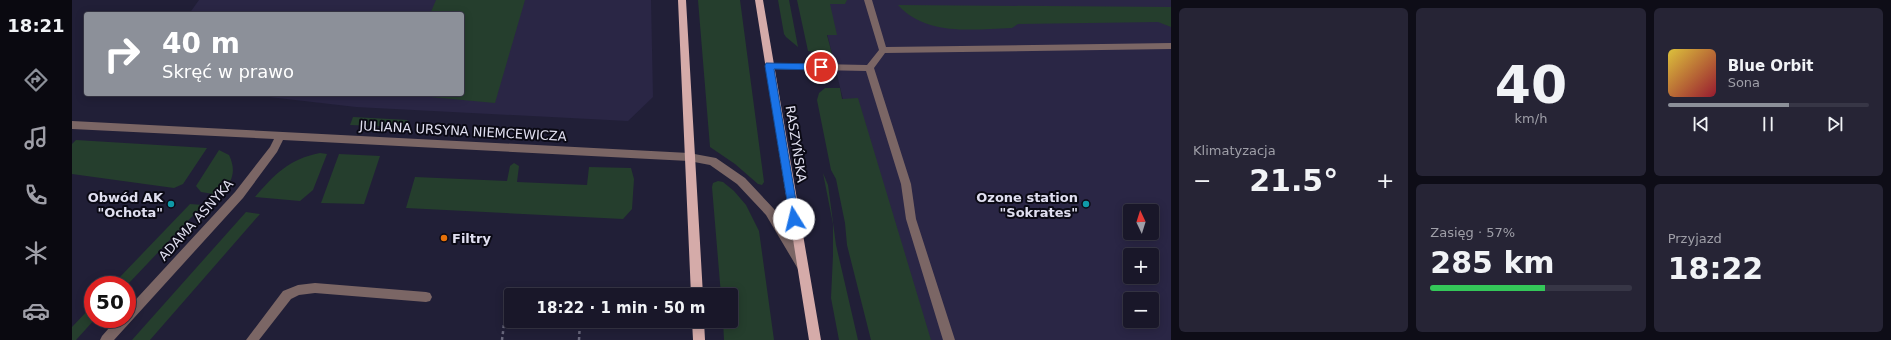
<!DOCTYPE html>
<html lang="pl">
<meta charset="utf-8">
<style>
:root{--surface:#191729;--page:#262435;--text:#f1f3f6;--muted:#9f9fa8;--line:#373646;--accent:#8c9099}
body{margin:0;font-family:"DejaVu Sans",sans-serif;background:var(--page);color:var(--text);height:100vh;display:flex;flex-direction:column;font-size:15px;white-space:nowrap}
*{box-sizing:border-box;margin:0}
p{font-size:13px;color:var(--muted)}
.icon{flex:none;width:22px;height:22px;fill:none;stroke:currentColor;stroke-width:2;stroke-linecap:round;stroke-linejoin:round}
.map{position:relative;flex:1;overflow:hidden}
.sheet{display:flex;flex-direction:column;gap:8px;padding:8px;background:#0e0d17;width:720px}
.sheet>*{flex:none}
.guide{position:absolute;left:12px;top:12px;width:380px;height:84px;border-radius:4px;box-shadow:0 2px 10px #0003,0 0 0 1px var(--line);background:#8c9099;color:#fff;overflow:hidden}
.needle{width:26px;rotate:356deg}
.tools{position:absolute;left:1051px;top:204px;display:grid;gap:8px}
.tools a{display:grid;place-items:center;width:36px;height:36px;border-radius:4px;background:var(--surface);box-shadow:0 2px 10px #0003,0 0 0 1px var(--line);font-size:20px}
.speed{position:absolute;left:12px;top:276px;display:flex;gap:8px;font-size:20px;font-weight:700;text-align:center}
.speed>*{display:grid;place-content:center;width:52px;height:52px;border-radius:50%;background:var(--surface);box-shadow:0 2px 10px #0003,0 0 0 1px var(--line);line-height:1}
.speed .limit{border:6px solid #d22;background:#fff;color:#111}
.pin{position:absolute;display:grid;place-items:center;width:34px;height:34px;color:#fff;margin:-17px;border:2px solid #fff;border-radius:50%;box-shadow:0 1px 4px #0007}
.me{position:absolute;width:44px;margin:-22px;rotate:351deg;stroke-linejoin:round;filter:drop-shadow(0 0 3px #0008)}
.turn{display:flex;align-items:center;gap:14px;height:84px;padding:0 12px;font-size:18px}
.turn .icon{width:52px;height:52px;stroke-width:2.5}
.turn b{display:block;font-size:28px;line-height:34px}
.big{font-size:30px;font-weight:800;line-height:1.1}
.sheet .widget{flex:1;display:flex;flex-direction:column;justify-content:center;gap:6px;min-width:0;padding:0 14px;border-radius:6px;background:var(--page)}
.sheet .dial{align-items:center;gap:0}
.dial b{font-size:52px;line-height:1}
.song{display:flex;align-items:center;gap:12px}
.cover{width:48px;height:48px;border-radius:6px;background:linear-gradient(135deg,hsl(50 70% 55%),hsl(350 70% 35%))}
.played{height:4px;border-radius:2px;background:linear-gradient(90deg,var(--accent) 60%,var(--line) 60%)}
.keys{display:flex;justify-content:space-around;direction:ltr}
.heat{display:flex;justify-content:space-between;align-items:center;font-size:22px;direction:ltr}
.charge{height:6px;border-radius:3px;background:linear-gradient(90deg,#34c759 57%,var(--line) 0)}
.sheet .tiles{flex:1;display:grid;gap:8px;grid-template-columns:repeat(3,1fr)}
.widget:first-child{grid-row:span 2}
.trip{position:absolute;left:432px;top:288px;width:234px;height:40px;border-radius:4px;background:var(--surface);box-shadow:0 2px 10px #0003,0 0 0 1px var(--line);font-weight:800;line-height:40px;text-align:center}
main{display:flex;flex:1;min-height:0}
.tabs{display:flex;flex-direction:column;width:72px;justify-content:space-around;align-items:center;background:#0a0910;color:var(--muted)}
.tabs .icon{width:28px;height:28px}
.tabs .on{color:var(--accent)}
.tabs b{font-size:18px;color:var(--text)}
.map>svg:first-child{display:block}
.built{fill:#2a2645;fill-rule:evenodd}
.green{fill:#253e2d}
.lines{fill:none;stroke-linecap:round;stroke-linejoin:round}
.path{stroke:#69687d;stroke-width:2.5;stroke-dasharray:3 3;stroke-linecap:butt}
.minor{fill:#7b6665;fill-rule:evenodd}
.major{fill:#d5aba9;fill-rule:evenodd}
.route{fill:#1a73e8;stroke:#114b97}
.culture-dot{fill:#0f9aa8;stroke:#0b0a15;stroke-width:1.5}
.food-dot{fill:#e8710a;stroke:#0b0a15;stroke-width:1.5}
.labels{text-anchor:middle;dominant-baseline:central;stroke-width:4;stroke-linejoin:round;paint-order:stroke}
.street-label{font-size:13px;fill:#e0dff0;stroke:#0b0a15}
.poi-label{font-size:13px;font-weight:bold;fill:#e0dff0;stroke:#0b0a15;text-anchor:end}
</style>
<main>
<nav class="tabs">
<b>18:21</b>
<svg class="icon on" aria-label="directions" viewBox="0 0 24 24"><path d="M12 3l9 9-9 9-9-9zM9 14v-3h6M13 9l2 2-2 2"/></svg>
<svg class="icon" aria-label="music" viewBox="0 0 24 24"><path d="M9 18V5l10-2v13"/><circle cx="6" cy="18" r="3"/><circle cx="16" cy="16" r="3"/></svg>
<svg class="icon" aria-label="phone" viewBox="0 0 24 24"><path d="M5 4h4l2 5-3 2q2 4 5 5l2-3 5 2v4C11 20 4 13 5 4z"/></svg>
<svg class="icon" aria-label="climate" viewBox="0 0 24 24"><path d="M12 3v18M4 7l16 10M4 17L20 7"/></svg>
<svg class="icon" aria-label="car" viewBox="0 0 24 24"><path d="M5 17H2v-5l4-1 3-4h7l3 4 3 1v5h-3M9 17h6M6 11h13"/><circle cx="7" cy="17" r="2"/><circle cx="17" cy="17" r="2"/></svg>
</nav>
<div class="map">
<svg width="1099" height="340" viewBox="0 0 1099 340">
<rect width="100%" height="100%" fill="#211f37"/>
<path class="built" d="M 127,0 L 579,0 L 581,97 L 556,121 L 284,107 L 170,94 L 390,94 L 390,14 L 117,14 Z
M 747,0 L 1099,0 L 1099,340 L 829,340 ZM 1058,211 L 1080,211 L 1080,233 L 1058,233 ZM 1058,255 L 1080,255 L 1080,277 L 1058,277 ZM 1058,299 L 1080,299 L 1080,321 L 1058,321 Z"/>
<path class="green" d="M 364,0 L 453,0 L 423,103 L 326,94 L 390,94 L 390,14 L 358,14 Z
M 626,0 L 668,0 L 692,182 L 690,185 L 686,184 L 663,164 L 638,147 Z
M 706,0 L 717,0 L 726,47 L 714,37 L 712,34 Z
M 725,0 L 775,0 L 773,4 L 758,4 L 765,35 L 755,35 L 760,54 L 736,51 Z
M 826,5 L 1099,7 L 1099,27 L 1086,22 L 946,24 L 940,28 C 902,29 855,37 826,5 Z
M 753,88 L 768,88 L 770,99 L 786,98 L 859,340 L 799,340 L 775,245 L 773,223 L 764,179 L 759,170 L 745,100 L 747,93 Z
M 281,117 L 336,120 L 329,127 L 278,125 Z
M 4,140 L 135,148 L 111,184 L 102,188 L 0,174 L 0,144 Z
M 147,150 L 157,155 C 164,170 161,179 152,191 L 141,194 L 129,192 L 124,186 Z
M 248,153 L 255,154 L 241,190 L 228,201 L 183,197 C 203,174 217,159 248,153 Z
M 267,154 L 308,156 L 292,204 L 249,203 Z
M 442,163 L 447,166 L 445,182 L 515,185 L 517,167 L 559,168 L 562,179 L 560,209 L 551,219 L 334,208 L 343,177 L 435,181 L 438,166 Z
M 751,173 L 756,185 L 764,245 L 786,340 L 767,340 L 759,298 L 761,255 L 761,224 Z
M 646,181 L 651,182 L 662,191 L 674,205 L 687,231 L 702,340 L 652,340 L 651,321 L 659,321 L 659,295 L 649,295 L 640,187 L 641,183 Z
M 118,204 L 131,205 L 57,283 L 47,278 Z
M 174,212 L 188,214 L 78,340 L 60,340 Z
M 21,305 L 21,319 L 23,319 L 4,340 L 0,340 L 0,327 Z"/>
<g class="lines">
<path class="path" d="M 430,340 L 435,300 L 439,301
M 507,340 L 508,321"/>
<path class="minor" d="M 792,0 L 800,0 L 814,47 L 1099,43 L 1099,49 L 813,53 L 802,68 L 839,184 L 844,219 L 883,340 L 871,340 L 834,219 L 829,184 L 794,71 L 697,69 L 693,66 L 697,63 L 795,65 L 807,50 Z
M 0,121 L 617,153 L 644,158 L 673,178 L 702,209 L 736,265 L 734,269 L 730,270 L 726,269 L 694,215 L 665,184 L 638,165 L 617,161 L 211,140 L 205,152 L 171,198 L 42,340 L 28,340 L 30,336 L 45,319 L 55,319 L 55,309 L 163,192 L 198,147 L 202,139 L 0,129 Z
M 243,283 L 354,292 L 358,293 L 360,297 L 358,301 L 354,302 L 243,293 L 227,295 L 219,299 L 187,340 L 174,340 L 211,291 L 226,285 Z"/>
<path class="major" d="M 606,0 L 614,0 L 631,295 L 619,295 Z
M 683,0 L 691,0 L 749,340 L 737,340 Z
M 620,321 L 632,321 L 633,340 L 621,340 Z"/>
</g>
<path class="route" d="M 694,63 L 749,64 L 753,67 L 749,70 L 702,69 L 727,219 L 722,223 L 718,219 L 693,66 Z"/>
<g class="culture-dot">
<circle cx="99" cy="204" r="4"/>
<circle cx="1014" cy="204" r="4"/>
</g>
<circle class="food-dot" cx="372" cy="238" r="4"/>
<g class="labels">
<g class="street-label">
<text transform="translate(391 131) rotate(3)">JULIANA URSYNA NIEMCEWICZA</text>
<text transform="translate(724 144) rotate(81)">RASZYŃSKA</text>
<text transform="translate(124 220) rotate(-48)">ADAMA ASNYKA</text>
</g>
<g class="poi-label">
<text x="91" y="197">Obwód AK<tspan x="91" dy="15">"Ochota"</tspan></text>
<text x="1006" y="197">Ozone station<tspan x="1006" dy="15">"Sokrates"</tspan></text>
<text x="380" y="238" text-anchor="start">Filtry</text>
</g>
</g>
</svg>
<div class="tools">
<a><svg class="needle" viewBox="-14 -14 28 28"><path d="M0-13l5 13h-10z" fill="#e53935"/><path d="M0 13l5-13h-10z" fill="#9f9fa8"/></svg></a>
<a>+</a>
<a>−</a>
</div>
<div class="speed"><div class="limit">50</div></div>
<div class="pin" style="left:749px;top:67px;background:#d93025"><svg class="icon" aria-label="arrive" viewBox="0 0 24 24"><path d="M6 21V4h12l-3 4 3 4H6"/></svg></div>
<svg class="me" style="left:722px;top:219px" viewBox="-20 -20 40 40"><circle r="19" fill="#fff"/><path d="M0-13L10 11 0 6-10 11z" fill="#1a73e8"/></svg>
<div class="trip">18:22 · 1 min · 50 m</div>
<div class="guide">
<div class="turn"><svg class="icon" aria-label="right" viewBox="0 0 24 24"><path d="M7 20v-9h11M14 6l5 5-5 5"/></svg><div><b>40 m</b>Skręć w prawo</div></div>
</div>
</div>
<section class="sheet">
<div class="tiles">
<div class="widget"><p>Klimatyzacja</p>
<div class="heat"><a>−</a><b class="big">21.5°</b><a>+</a></div>
</div>
<div class="widget dial"><b>40</b><p>km/h</p></div>
<div class="widget">
<div class="song"><i class="cover"></i><div><b>Blue Orbit</b><p>Sona</p></div></div>
<div class="played"></div>
<div class="keys"><svg class="icon" aria-label="previous" viewBox="0 0 24 24"><path d="M18 5L8 12l10 7zM5 5v14"/></svg><svg class="icon" aria-label="pause" viewBox="0 0 24 24"><path d="M8 5v14M16 5v14"/></svg><svg class="icon" aria-label="next" viewBox="0 0 24 24"><path d="M6 5l10 7-10 7zM19 5v14"/></svg></div>
</div>
<div class="widget"><p>Zasięg · 57%</p><b class="big">285 km</b><div class="charge"></div></div>
<div class="widget"><p>Przyjazd</p><b class="big">18:22</b></div>
</div>
</section>
</main>
